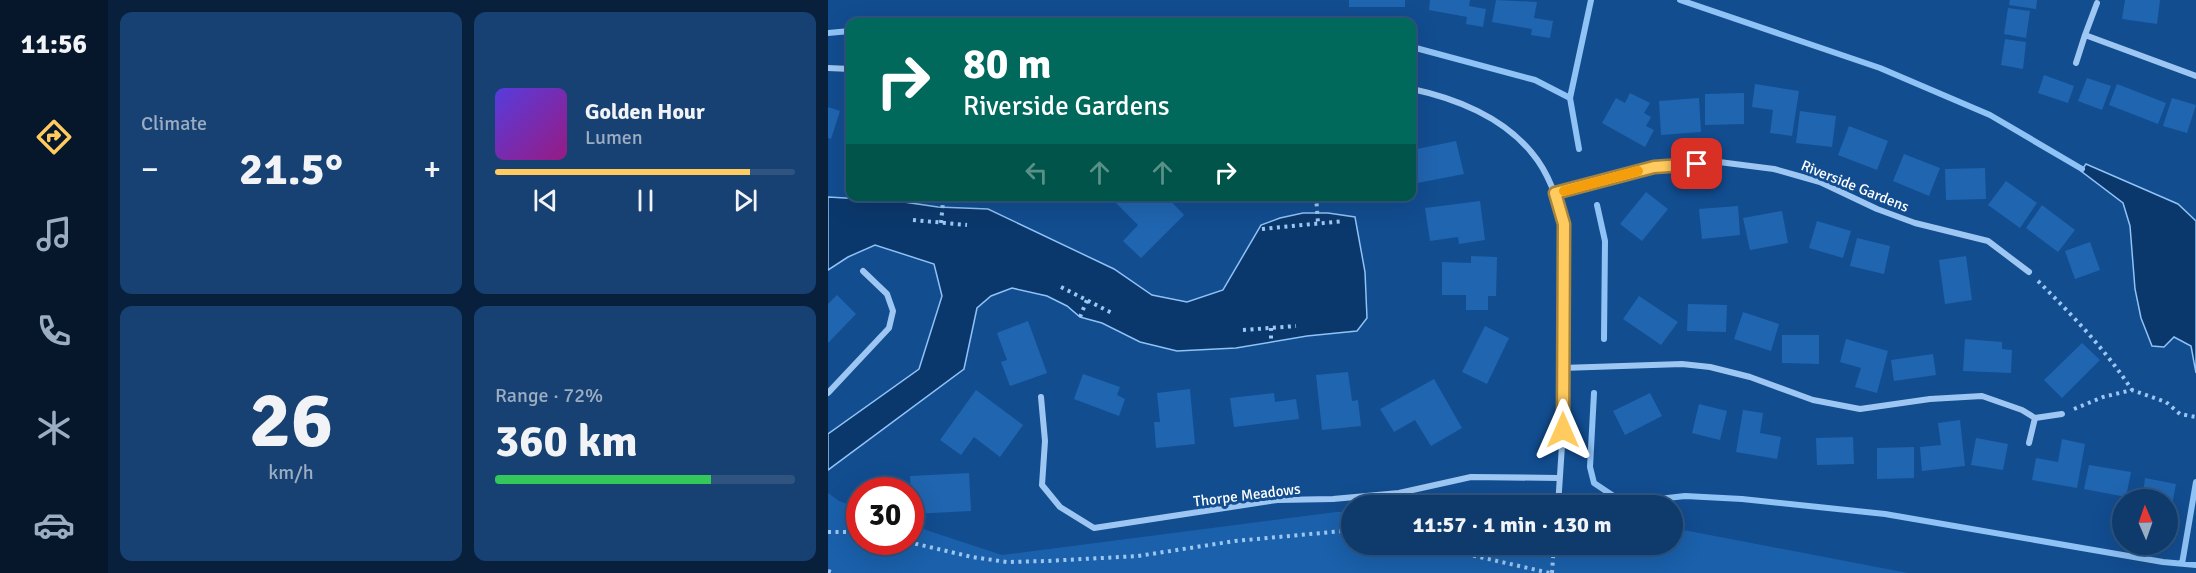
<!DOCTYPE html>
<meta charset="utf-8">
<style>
:root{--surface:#0e3a6c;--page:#174172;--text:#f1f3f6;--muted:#9badc2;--line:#2e547f;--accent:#ffcb5e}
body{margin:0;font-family:Signika,sans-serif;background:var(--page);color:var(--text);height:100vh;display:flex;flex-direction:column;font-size:22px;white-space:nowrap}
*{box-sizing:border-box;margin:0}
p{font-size:20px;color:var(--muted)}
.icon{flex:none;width:33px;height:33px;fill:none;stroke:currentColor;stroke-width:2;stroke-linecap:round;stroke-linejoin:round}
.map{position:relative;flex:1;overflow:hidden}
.drawer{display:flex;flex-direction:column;gap:12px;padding:12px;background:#08203b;width:720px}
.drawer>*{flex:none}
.guide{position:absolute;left:18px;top:18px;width:570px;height:183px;border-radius:12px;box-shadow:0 6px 24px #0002,0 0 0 2px var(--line);background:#00695c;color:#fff;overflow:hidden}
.needle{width:39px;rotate:358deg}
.controls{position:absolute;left:1284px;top:489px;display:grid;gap:12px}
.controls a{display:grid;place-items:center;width:66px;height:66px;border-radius:50%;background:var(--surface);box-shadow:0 6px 24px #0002,0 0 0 2px var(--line);font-size:30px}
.speed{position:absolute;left:18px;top:477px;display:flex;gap:12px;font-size:30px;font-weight:700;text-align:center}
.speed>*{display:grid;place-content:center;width:78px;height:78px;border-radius:50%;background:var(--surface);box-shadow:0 6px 24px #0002,0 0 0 2px var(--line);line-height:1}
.speed .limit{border:9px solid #d22;background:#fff;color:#111}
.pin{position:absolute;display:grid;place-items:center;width:51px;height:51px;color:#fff;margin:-26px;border-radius:12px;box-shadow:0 3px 9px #0006}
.me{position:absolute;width:66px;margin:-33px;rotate:0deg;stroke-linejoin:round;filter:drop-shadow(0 0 4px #0008)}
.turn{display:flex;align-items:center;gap:21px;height:126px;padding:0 18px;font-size:27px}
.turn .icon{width:78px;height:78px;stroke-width:2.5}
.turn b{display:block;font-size:42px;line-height:51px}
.lanes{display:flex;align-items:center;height:57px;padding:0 18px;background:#0003;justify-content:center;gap:30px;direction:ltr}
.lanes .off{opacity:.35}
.big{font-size:45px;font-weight:800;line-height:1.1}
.drawer .widget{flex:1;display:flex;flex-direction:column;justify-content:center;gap:9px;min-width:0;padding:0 21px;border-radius:12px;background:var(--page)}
.drawer .dial{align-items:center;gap:0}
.dial b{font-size:78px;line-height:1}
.song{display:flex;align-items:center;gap:18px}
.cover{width:72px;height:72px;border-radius:9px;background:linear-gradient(135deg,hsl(250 70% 55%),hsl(310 70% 35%))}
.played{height:6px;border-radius:3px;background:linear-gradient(90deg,var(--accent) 85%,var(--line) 85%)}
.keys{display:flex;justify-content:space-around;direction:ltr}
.heat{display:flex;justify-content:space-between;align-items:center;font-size:33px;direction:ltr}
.charge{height:9px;border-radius:4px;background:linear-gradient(90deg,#34c759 72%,var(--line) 0)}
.drawer .tiles{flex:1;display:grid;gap:12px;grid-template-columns:repeat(2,1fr)}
.trip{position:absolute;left:513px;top:495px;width:342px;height:60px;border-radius:30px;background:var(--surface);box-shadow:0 6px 24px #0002,0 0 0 2px var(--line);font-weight:800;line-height:60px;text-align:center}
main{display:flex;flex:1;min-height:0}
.tab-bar{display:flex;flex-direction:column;width:108px;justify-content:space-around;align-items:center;background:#06172b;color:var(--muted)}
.tab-bar .icon{width:42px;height:42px}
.tab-bar .on{color:var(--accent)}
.tab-bar b{font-size:27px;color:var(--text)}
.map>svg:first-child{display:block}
.green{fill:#1a60ab}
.water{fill:#0b386c;stroke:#8fc2f5;stroke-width:1.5}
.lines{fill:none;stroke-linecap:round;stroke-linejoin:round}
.stream{stroke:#8fc2f5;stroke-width:6}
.building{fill:#2065b0}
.path{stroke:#9dc7f2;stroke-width:4;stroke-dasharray:3 4.5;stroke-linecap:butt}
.minor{stroke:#9dc7f2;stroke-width:6}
.route-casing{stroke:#a6843d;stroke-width:15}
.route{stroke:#ffcb5e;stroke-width:10}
.slow{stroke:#f59e0b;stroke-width:10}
.labels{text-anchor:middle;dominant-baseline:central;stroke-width:6;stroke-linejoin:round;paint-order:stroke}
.street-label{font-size:15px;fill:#fff;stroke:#124d90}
</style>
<main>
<nav class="tab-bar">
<b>11:56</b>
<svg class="icon on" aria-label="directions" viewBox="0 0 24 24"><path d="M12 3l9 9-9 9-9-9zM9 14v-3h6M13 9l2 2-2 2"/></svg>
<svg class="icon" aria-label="music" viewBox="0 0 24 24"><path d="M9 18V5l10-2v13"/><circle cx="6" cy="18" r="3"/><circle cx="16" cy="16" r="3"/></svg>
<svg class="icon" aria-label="phone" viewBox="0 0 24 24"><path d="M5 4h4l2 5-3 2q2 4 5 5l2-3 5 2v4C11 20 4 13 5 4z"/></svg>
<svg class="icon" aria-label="climate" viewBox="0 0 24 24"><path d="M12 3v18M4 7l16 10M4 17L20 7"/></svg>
<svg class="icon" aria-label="car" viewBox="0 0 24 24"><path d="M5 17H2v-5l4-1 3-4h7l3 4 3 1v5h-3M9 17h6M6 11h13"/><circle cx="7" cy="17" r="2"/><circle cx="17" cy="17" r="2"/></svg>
</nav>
<section class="drawer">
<div class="tiles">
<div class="widget"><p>Climate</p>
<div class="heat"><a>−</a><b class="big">21.5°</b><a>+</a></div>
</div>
<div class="widget">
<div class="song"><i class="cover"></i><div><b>Golden Hour</b><p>Lumen</p></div></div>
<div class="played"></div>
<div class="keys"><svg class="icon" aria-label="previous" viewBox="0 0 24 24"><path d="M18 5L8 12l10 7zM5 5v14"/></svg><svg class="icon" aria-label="pause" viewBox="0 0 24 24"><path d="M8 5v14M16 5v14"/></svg><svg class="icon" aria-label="next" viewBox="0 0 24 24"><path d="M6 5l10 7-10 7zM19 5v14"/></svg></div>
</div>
<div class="widget dial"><b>26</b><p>km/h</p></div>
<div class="widget"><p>Range · 72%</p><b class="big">360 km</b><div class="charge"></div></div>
</div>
</section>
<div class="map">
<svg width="1368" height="573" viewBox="0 0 1368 573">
<rect width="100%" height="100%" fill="#124d90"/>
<path class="green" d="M 0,493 L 11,501 L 31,508 L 32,542 L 82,542 L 83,525 L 174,555 L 508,512 L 523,512 L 524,544 L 844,544 L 845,528 L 1080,573 L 0,573 Z"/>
<path class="water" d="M 1258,164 L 1350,204 L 1368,221 L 1368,373 L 1363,346 L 1346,337 L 1336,347 L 1324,346 L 1313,318 L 1307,289 L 1302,226 L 1295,203 L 1253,171 Z
M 0,197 L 69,201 L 110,207 L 160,209 L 286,269 L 324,295 L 359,302 L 395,290 L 433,225 L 452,218 L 475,213 L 500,213 L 527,217 L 537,272 L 539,318 L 529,331 L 479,336 L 408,348 L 349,351 L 312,342 L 274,323 L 252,317 L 239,306 L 219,296 L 184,288 L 163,296 L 149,308 L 136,369 L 0,470 L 0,434 L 91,369 L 114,296 L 106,264 L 47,245 L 20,257 L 0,270 Z"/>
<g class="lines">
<path class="stream" d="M 852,0 L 1052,68 L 1162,115 L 1254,169
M 0,33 L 22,31
M 584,47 L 707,80 L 742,98 L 751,149
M 742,98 L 763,0
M 769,205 L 777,241 L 776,339
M 766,393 L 762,467 L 766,483 L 787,497 L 822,500 L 857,496 L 914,499 L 1057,514 L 1335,562 L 1368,565
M 1354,564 L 1368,482"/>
</g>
<path class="building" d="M 521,0 L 577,0 L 577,7 L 521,7 Z
M 602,0 L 642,0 L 641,6 L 658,9 L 655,27 L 638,24 L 639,17 L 601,10 Z
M 668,0 L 709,2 L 706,18 L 725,21 L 722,38 L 703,35 L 704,29 L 664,22 Z
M 1182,0 L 1209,0 L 1208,9 L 1181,5 Z
M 1297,0 L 1332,0 L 1329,24 L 1294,19 Z
M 1180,8 L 1202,11 L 1198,38 L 1176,34 Z
M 1177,39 L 1198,42 L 1195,69 L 1173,65 Z
M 1216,75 L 1246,86 L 1240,103 L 1210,93 Z
M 1259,78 L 1283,86 L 1274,110 L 1250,101 Z
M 927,84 L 971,91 L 964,136 L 942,133 L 945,110 L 924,107 Z
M 1289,84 L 1338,103 L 1330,124 L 1281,105 Z
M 802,93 L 822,103 L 816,113 L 823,117 L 818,126 L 826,130 L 817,147 L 774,123 L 788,98 L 797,103 Z
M 916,93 L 916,124 L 877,125 L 877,94 Z
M 871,98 L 873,132 L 833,135 L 831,101 Z
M 1344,98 L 1368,105 L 1359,133 L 1335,126 Z
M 0,107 L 12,111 L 3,139 L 0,138 Z
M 972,111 L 1008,116 L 1004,147 L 968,143 Z
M 1021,126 L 1060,141 L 1049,170 L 1010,155 Z
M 628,141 L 636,174 L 584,184 L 584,150 Z
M 1076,154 L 1112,168 L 1101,196 L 1065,181 Z
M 1157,168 L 1158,199 L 1118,200 L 1117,169 Z
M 1178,181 L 1209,203 L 1192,228 L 1160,205 Z
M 818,192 L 840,209 L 814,241 L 792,224 Z
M 294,196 L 338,196 L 356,215 L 313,258 L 295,241 L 310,225 L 288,203 Z
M 652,201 L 657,240 L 631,244 L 630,237 L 602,241 L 597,208 Z
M 1214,205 L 1247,230 L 1230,252 L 1198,228 Z
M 910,206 L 912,235 L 874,239 L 871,209 Z
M 954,211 L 960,243 L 922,250 L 915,218 Z
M 989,221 L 1023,231 L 1015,258 L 981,248 Z
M 1029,238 L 1062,246 L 1056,274 L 1022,266 Z
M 1262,242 L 1272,270 L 1247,279 L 1237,251 Z
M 643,256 L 669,257 L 668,296 L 660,296 L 660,310 L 638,310 L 638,295 L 614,295 L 614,262 L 643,263 Z
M 1138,256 L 1144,300 L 1117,304 L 1111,260 Z
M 9,295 L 28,314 L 0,343 L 0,304 Z
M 811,296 L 850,322 L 833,345 L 795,319 Z
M 860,304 L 899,305 L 898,332 L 859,331 Z
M 915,312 L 951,324 L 943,351 L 906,339 Z
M 200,321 L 219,373 L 182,386 L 173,362 L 179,360 L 169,333 Z
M 657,326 L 681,338 L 659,384 L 634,372 Z
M 954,335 L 991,335 L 991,364 L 954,363 Z
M 1018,339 L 1060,351 L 1049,393 L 1027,387 L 1033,368 L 1012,362 Z
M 1137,339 L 1174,342 L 1174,349 L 1184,350 L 1183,373 L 1135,371 Z
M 1254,343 L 1272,360 L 1234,398 L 1216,380 Z
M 1105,354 L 1108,375 L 1066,381 L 1063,360 Z
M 520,372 L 524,401 L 530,400 L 533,426 L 494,430 L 488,375 Z
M 255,374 L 292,387 L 289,395 L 297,399 L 291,416 L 246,399 Z
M 606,379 L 634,428 L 603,446 L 587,420 L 566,432 L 552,409 Z
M 362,389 L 367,444 L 328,448 L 326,422 L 332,422 L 329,393 Z
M 148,390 L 195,425 L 172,457 L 146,437 L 133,455 L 112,440 Z
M 446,393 L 447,402 L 468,399 L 471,419 L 406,427 L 402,398 Z
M 822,393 L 834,416 L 797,435 L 785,411 Z
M 871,404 L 899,411 L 892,440 L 864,433 Z
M 915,410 L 935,413 L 932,433 L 953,437 L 949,459 L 908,452 Z
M 1132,420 L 1137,466 L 1094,471 L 1092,447 L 1113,445 L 1110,423 Z
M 1025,437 L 1026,464 L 989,465 L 988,438 Z
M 1148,438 L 1180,444 L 1175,470 L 1143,465 Z
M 1234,439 L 1257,444 L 1249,488 L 1204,480 L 1208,458 L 1230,462 Z
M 1086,447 L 1086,478 L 1049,479 L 1049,448 Z
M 1261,465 L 1303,472 L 1298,497 L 1256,489 Z
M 141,473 L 143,511 L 84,514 L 82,476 Z
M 1317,478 L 1348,484 L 1343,510 L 1340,509 L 1340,500 L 1314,500 Z"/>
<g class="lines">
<path class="path" d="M 488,196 L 490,223
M 85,220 L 139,225
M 113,223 L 115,202
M 434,229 L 516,221
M 1210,281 C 1244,315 1277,349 1304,390
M 233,287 L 284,313
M 252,317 L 259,300
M 443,328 L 443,342
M 415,330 L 468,326
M 1246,409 L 1275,397 L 1304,390 L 1338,402 L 1352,414 L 1368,417
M 0,532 L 32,532
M 80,542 L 144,557 L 179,562 L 219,561 L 310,556 L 407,541 L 515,531 L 524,532
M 594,544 L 722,573
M 0,571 L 7,573
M 724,573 L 726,544"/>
<path class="minor" d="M 1269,3 L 1257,35 L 1368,76
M 1248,63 L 1257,35
M 0,68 L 22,69
M 584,89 C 627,98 675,117 704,153 C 721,173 729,199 736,224 L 735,430 L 730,506
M 727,193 L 826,167 L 891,162 L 946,169 L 992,182 L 1049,209 L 1087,223 L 1160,241 L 1201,272
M 734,368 L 854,364 L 882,367 L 922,377 L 985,400 L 1032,409 L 1102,399 L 1154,396 L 1194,410 L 1207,418 L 1234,414
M 0,393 L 61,328 L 65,311 L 59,294 L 35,271
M 213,397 L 217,441 L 214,485 L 232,507 L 266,528 L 449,500 L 505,499 L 571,493 L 643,477 L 731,478
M 1201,443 L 1207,418"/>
</g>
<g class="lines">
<g class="route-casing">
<path id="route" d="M 735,430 L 736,224 L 727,193 L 826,167 L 869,164"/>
</g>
<use href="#route" class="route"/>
<path class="slow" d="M 736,191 L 810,171"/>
</g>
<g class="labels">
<g class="street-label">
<text transform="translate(1027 186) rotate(22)">Riverside Gardens</text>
<text transform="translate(419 495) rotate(-7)">Thorpe Meadows</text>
</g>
</g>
</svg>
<div class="controls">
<a><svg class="needle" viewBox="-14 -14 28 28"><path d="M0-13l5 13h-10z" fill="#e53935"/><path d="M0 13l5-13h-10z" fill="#9badc2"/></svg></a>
</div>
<div class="speed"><div class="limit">30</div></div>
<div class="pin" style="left:869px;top:164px;background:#d93025"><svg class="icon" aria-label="arrive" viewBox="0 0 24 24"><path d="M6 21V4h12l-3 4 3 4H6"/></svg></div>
<svg class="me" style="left:735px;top:430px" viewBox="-20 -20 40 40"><path d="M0-17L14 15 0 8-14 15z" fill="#ffcb5e" stroke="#fff" stroke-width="4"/></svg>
<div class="trip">11:57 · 1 min · 130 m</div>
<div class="guide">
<div class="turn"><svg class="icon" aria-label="right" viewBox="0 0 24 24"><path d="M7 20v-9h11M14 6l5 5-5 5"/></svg><div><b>80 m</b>Riverside Gardens</div></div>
<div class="lanes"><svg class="icon off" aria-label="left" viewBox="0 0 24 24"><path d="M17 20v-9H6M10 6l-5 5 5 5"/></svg><svg class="icon off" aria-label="ahead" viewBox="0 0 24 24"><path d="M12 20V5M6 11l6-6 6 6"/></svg><svg class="icon off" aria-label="ahead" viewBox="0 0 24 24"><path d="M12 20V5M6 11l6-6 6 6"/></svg><svg class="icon" aria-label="right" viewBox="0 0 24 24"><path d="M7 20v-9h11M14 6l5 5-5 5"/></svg></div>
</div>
</div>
</main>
